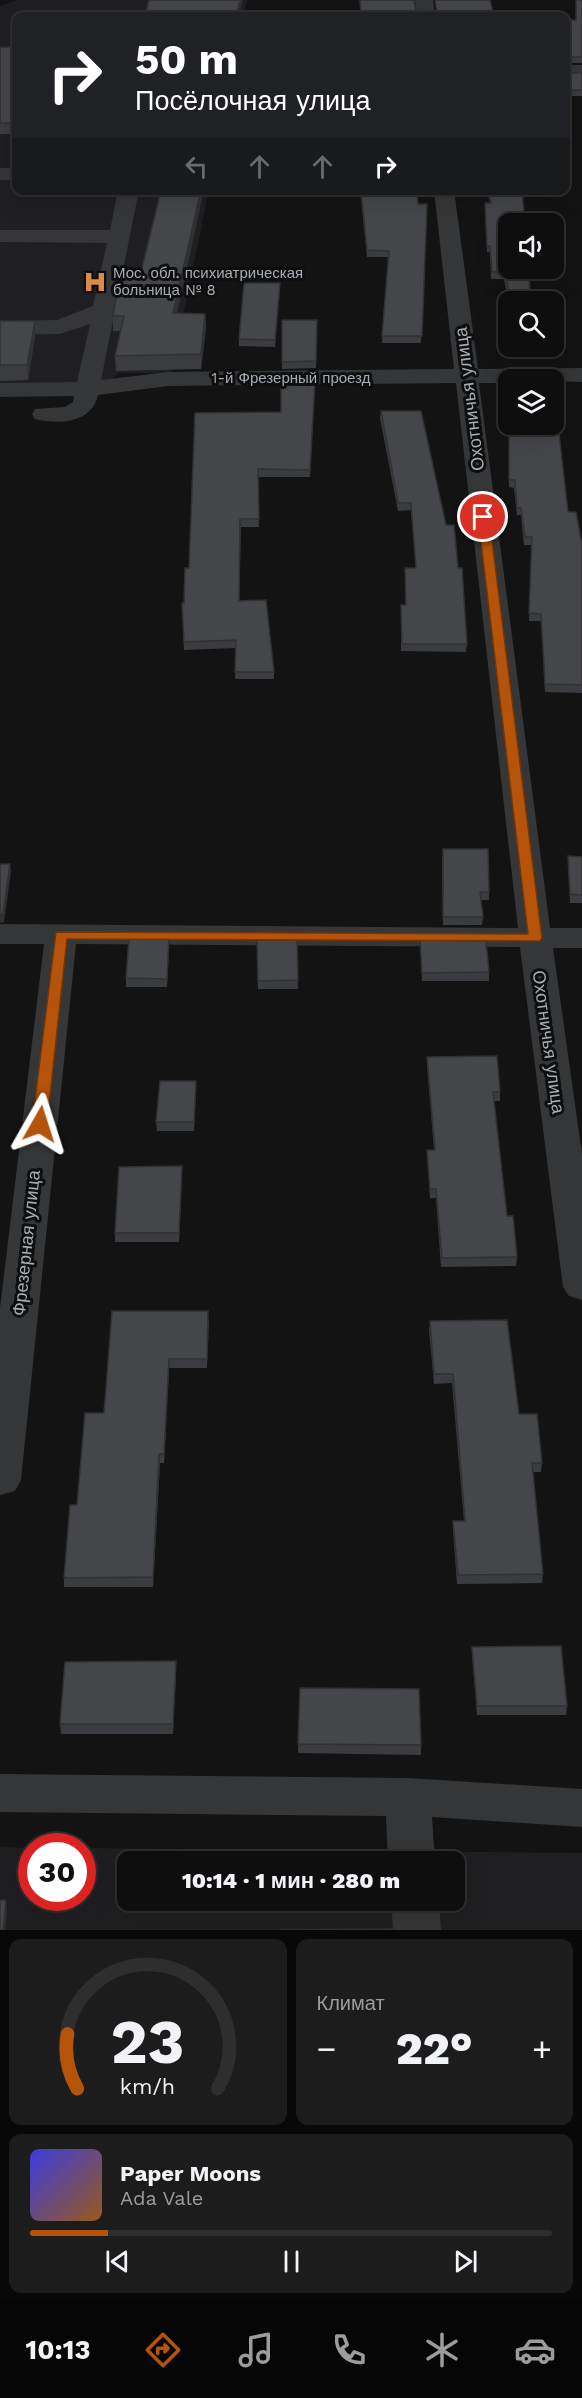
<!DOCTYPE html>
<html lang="ru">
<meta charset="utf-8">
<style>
:root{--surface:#0e0e0f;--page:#1c1c1d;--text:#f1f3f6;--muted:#9b9c9e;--line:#2e2e2f;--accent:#b45309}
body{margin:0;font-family:"Work Sans",sans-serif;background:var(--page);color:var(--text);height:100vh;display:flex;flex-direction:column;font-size:22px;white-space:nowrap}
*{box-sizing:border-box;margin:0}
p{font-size:20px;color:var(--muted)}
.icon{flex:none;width:33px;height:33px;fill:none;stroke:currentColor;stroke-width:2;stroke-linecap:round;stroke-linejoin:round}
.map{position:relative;height:1930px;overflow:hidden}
.panel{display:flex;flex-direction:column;gap:9px;padding:9px;background:#080808;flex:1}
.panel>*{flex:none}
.guide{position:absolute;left:12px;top:12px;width:558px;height:183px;border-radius:12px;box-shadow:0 6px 24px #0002,0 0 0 2px var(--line);background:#202124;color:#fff;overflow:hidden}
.controls{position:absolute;left:498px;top:213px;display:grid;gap:12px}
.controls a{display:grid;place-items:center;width:66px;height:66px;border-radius:12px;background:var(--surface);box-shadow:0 6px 24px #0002,0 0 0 2px var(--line);font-size:30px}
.speed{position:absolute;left:18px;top:1833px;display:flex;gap:12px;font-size:30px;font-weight:700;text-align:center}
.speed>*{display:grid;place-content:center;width:78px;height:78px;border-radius:50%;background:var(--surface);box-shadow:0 6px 24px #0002,0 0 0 2px var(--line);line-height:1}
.speed .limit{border:9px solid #d22;background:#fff;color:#111}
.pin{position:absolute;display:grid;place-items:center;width:51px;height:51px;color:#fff;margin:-26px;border:3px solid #fff;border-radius:50%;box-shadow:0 2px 6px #0007}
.me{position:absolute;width:66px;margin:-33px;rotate:6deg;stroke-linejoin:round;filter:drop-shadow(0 0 4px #0008)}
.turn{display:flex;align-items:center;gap:21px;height:126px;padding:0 24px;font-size:27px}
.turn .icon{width:78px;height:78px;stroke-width:2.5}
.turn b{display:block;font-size:42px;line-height:51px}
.lanes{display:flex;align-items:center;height:57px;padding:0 24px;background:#0003;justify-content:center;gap:30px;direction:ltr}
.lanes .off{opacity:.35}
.big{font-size:45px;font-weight:800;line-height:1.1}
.panel .widget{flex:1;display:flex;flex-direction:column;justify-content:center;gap:9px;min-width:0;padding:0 21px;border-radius:12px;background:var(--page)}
.panel .dial{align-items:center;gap:0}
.dial svg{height:156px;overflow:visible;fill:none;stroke:var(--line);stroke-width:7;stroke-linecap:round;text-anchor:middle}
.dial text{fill:var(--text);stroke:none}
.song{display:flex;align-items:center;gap:18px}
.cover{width:72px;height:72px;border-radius:9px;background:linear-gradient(135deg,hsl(240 70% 55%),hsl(30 70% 35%))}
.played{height:6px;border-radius:3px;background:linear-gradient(90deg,var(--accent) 15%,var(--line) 15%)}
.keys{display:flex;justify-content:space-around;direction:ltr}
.heat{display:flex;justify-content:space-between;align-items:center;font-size:33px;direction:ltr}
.panel .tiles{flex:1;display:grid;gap:9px;grid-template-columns:1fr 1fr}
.widget:last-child{grid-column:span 2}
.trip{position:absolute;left:117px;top:1851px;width:348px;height:60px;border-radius:12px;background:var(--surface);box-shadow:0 6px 24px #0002,0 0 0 2px var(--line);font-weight:800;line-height:60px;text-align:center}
.tab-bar{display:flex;height:96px;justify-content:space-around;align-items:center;background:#060606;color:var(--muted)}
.tab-bar .icon{width:42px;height:42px}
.tab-bar .active{color:var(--accent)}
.tab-bar b{font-size:27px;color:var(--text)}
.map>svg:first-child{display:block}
.built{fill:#1f1f21;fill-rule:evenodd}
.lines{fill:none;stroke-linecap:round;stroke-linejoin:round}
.minor{fill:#343638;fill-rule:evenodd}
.wall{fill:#3b3c3f}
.shaded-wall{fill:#303133}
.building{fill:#454649;stroke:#303133;stroke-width:1.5}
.route{fill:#b45309;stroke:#753606;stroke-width:1.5}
.labels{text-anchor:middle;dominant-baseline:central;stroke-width:6;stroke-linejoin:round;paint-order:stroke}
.far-poi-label{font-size:15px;fill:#a6acb3;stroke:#0e0e0f;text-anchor:start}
.far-street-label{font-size:15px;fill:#a6acb3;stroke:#0e0e0f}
.street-label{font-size:18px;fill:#a6acb3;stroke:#0e0e0f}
</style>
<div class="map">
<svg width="582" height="1930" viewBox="0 0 582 1930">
<rect width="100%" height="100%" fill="#131314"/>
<path class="built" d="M 17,0 L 247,0 L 244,16 L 16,16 L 16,190 L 209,191 L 171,373 L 118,373 L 110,381 L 0,386 L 0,6 Z
M 0,1847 L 31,1848 L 32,1898 L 82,1898 L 83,1848 L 582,1853 L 582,1930 L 0,1930 ZM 128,1862 L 454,1862 L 454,1900 L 128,1900 Z"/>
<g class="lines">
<path class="minor" d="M 415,0 L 433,0 L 435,16 L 417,16 Z
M 566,65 L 582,65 L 582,77 L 566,77 Z
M 0,168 L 16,168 L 16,180 L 0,180 Z
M 118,190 L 139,190 L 101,380 L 168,372 L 454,369 L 434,190 L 454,190 L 478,369 L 582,368 L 582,382 L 508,380 L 508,383 L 479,383 L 550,928 L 582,928 L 582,948 L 553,948 L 582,1154 L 582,1300 L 569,1296 L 563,1287 L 520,947 L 76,944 L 21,1480 L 15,1491 L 0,1495 L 0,1308 L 44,944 L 0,944 L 0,924 L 518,928 L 456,383 L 168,386 L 98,395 C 92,423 59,425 35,419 L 32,414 L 35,409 L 65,407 L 73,402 L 74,396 L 0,397 L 0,383 L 77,382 L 90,324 L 60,334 L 0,335 L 0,321 L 57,320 L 93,306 L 107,243 L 0,242 L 0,230 L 110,230 Z
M 0,1774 L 408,1778 L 582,1789 L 582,1827 L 432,1817 L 435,1862 L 388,1862 L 386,1816 L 0,1812 Z
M 391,1900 L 439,1900 L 441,1930 L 393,1930 Z"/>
</g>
<path class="wall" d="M 582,0 L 582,63 L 566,63 L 566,20 L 576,20 Z
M 0,47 L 16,47 L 16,134 L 0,134 Z
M 566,73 L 582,73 L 582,96 L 566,96 Z
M 360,190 L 417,190 L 418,204 L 427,204 L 421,343 L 382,343 L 388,257 L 367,257 Z
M 487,190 L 522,190 L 529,296 L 508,299 L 504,279 L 491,279 L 490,252 L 487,252 L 485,203 L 490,203 Z
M 141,272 L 177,313 L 205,314 L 206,328 L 201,369 L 116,371 L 115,356 L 121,331 L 113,331 L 113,316 Z
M 280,283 L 275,347 L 239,346 L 239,339 Z
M 282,320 L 317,320 L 316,368 L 282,369 Z
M 0,321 L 35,337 L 28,380 L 0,381 Z
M 315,387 L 310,477 L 258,477 L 259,527 L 241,527 L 239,601 L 274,672 L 274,679 L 235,679 L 236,648 L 184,650 L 182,603 L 184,603 L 189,568 L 281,412 Z
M 381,411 L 446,525 L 458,568 L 467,644 L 466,652 L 401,651 L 401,613 L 405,605 L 416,568 L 411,510 L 398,511 L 380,418 Z
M 509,424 L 568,512 L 582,545 L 582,693 L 545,692 L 541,621 L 529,621 L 532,545 L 524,545 L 521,515 L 517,515 L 514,488 L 509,487 Z
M 568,856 L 582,857 L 582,903 L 570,903 L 568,865 Z
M 442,857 L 489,892 L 489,900 L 481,900 L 483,917 L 482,925 L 443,925 Z
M 169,938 L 167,987 L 126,987 L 126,978 Z
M 257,940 L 297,940 L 298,989 L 258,989 Z
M 420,940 L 489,972 L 489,981 L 422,981 Z
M 427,1057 L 500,1092 L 500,1101 L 494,1101 L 507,1216 L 517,1257 L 516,1266 L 441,1267 L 436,1198 L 430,1198 L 427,1150 L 434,1150 L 427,1065 Z
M 196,1090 L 194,1131 L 157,1131 L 156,1122 Z
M 182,1166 L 179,1242 L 115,1242 L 115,1233 Z
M 209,1320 L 207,1368 L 169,1368 L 164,1463 L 160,1463 L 153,1587 L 64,1587 L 64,1578 L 77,1505 L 104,1413 Z
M 430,1321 L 519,1414 L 542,1463 L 541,1472 L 533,1472 L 543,1574 L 542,1583 L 457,1584 L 453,1531 L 453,1521 L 464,1521 L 452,1383 L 434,1384 L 429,1330 Z
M 472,1647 L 567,1706 L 566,1715 L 477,1715 L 472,1656 Z
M 176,1671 L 173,1734 L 61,1734 L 60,1724 Z
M 300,1688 L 421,1745 L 421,1755 L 298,1753 Z"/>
<path class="shaded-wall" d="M 240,0 L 242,0 L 242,2 L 239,16 L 236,16 Z
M 201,190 L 204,190 L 174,328 L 173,313 Z
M 280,283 L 280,290 L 275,347 L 275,340 Z
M 530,289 L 529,296 L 508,299 L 509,292 Z
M 205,314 L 206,328 L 201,369 L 201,354 Z
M 35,321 L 35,337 L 28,380 L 27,365 Z
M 10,864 L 11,872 L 4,922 L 0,923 L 0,915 Z
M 169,938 L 169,947 L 167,987 L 167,979 Z
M 182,1166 L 182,1175 L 179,1242 L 179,1233 Z
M 169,1359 L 169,1368 L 164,1463 L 164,1454 Z
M 159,1454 L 160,1463 L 153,1587 L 153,1577 Z
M 176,1661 L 176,1671 L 173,1734 L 173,1724 Z
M 6,1900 L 7,1909 L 5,1930 L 3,1930 Z"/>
<path class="building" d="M 149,0 L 240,0 L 236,16 L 145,16 Z
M 360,0 L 414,0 L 416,12 L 437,12 L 435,0 L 490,0 L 494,16 L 361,16 Z
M 576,0 L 582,0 L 582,57 L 566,57 L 566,20 L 576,20 Z
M 0,47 L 16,47 L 16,123 L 0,123 Z
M 566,73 L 582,73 L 582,90 L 566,90 Z
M 161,190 L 201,190 L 173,313 L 205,314 L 201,354 L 115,356 L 124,316 L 113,316 L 121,272 L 141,272 Z
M 361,190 L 417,190 L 418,204 L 427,204 L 422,336 L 382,336 L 389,251 L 367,250 Z
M 489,190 L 522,190 L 525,224 L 508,224 L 508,268 L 528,268 L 530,289 L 509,292 L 505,272 L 492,272 L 490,246 L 487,246 L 485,203 L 491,203 Z
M 244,283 L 280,283 L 275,340 L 239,339 Z
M 282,320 L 317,320 L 316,361 L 282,362 Z
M 0,321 L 35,321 L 27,365 L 0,365 Z
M 281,380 L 315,380 L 310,470 L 258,469 L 259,519 L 240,519 L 239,601 L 266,600 L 274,672 L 235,672 L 236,640 L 184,642 L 182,603 L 184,603 L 185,568 L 189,568 L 195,413 L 281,412 Z
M 381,411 L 421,411 L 446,525 L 454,525 L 458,568 L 462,568 L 467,644 L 402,644 L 401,605 L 406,605 L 405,568 L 416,568 L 411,503 L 398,503 Z
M 554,416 L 557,416 L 568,512 L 576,512 L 582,545 L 582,685 L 545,684 L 541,614 L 529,613 L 532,537 L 525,537 L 521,508 L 517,508 L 515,480 L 509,480 L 509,424 L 554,424 Z
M 443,849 L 488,849 L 489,892 L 480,892 L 483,917 L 443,917 Z
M 568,856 L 582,857 L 582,895 L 570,894 Z
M 0,864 L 10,864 L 3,913 L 0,915 Z
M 129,938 L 169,938 L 167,979 L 126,978 Z
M 257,940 L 297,940 L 298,980 L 258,981 Z
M 420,940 L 486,941 L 489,972 L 422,973 Z
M 497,1056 L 500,1092 L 493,1092 L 507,1216 L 513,1216 L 517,1257 L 442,1258 L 436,1189 L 430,1189 L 427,1150 L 435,1150 L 427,1057 Z
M 160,1081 L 196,1081 L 194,1122 L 156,1122 Z
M 182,1166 L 179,1233 L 115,1233 L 119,1167 Z
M 112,1311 L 208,1311 L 207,1359 L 169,1359 L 164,1454 L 159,1454 L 153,1577 L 64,1578 L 70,1505 L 77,1505 L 85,1413 L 104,1413 Z
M 507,1320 L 519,1414 L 537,1414 L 542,1463 L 532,1463 L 543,1574 L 458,1575 L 453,1521 L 465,1521 L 453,1374 L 434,1374 L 430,1321 Z
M 561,1646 L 567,1706 L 477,1706 L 472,1647 Z
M 176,1661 L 173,1724 L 60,1724 L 65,1662 Z
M 300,1688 L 419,1689 L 421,1745 L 298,1744 Z
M 0,1900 L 6,1900 L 3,1930 L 0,1930 Z
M 397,1929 L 397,1930 L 281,1930 Z"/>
<path class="route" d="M 483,514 L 489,517 L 542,938 L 540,941 L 67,939 L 47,1124 L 45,1128 L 34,1128 L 32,1124 L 56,932 L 528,934 L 478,517 Z"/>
<defs>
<g id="hospital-bare" transform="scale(1.8)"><path d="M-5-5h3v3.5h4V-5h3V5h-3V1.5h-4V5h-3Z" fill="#d98a46" stroke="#0e0e0f" stroke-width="2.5" paint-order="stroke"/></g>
</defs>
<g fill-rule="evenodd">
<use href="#hospital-bare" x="95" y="282"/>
</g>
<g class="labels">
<g class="far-poi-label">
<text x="113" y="273">Мос. обл. психиатрическая<tspan x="113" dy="17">больница № 8</tspan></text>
</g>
<g class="far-street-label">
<text x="291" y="378">1-й Фрезерный проезд</text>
</g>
<g class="street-label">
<text transform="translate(469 399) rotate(-97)">Охотничья улица</text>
<text transform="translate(549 1042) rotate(82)">Охотничья улица</text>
<text transform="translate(26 1243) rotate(-84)">Фрезерная улица</text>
</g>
</g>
</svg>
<div class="controls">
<a><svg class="icon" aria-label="sound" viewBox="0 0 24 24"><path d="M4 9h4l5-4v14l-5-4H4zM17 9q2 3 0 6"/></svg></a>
<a><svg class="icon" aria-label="search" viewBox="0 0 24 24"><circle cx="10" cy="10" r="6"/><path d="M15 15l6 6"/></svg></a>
<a><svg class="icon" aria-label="layers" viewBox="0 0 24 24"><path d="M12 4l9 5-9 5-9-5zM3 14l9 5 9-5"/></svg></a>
</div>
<div class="speed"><div class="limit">30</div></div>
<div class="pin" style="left:483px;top:517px;background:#d93025"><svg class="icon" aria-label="arrive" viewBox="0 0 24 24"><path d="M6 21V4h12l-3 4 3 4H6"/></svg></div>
<svg class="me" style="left:40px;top:1124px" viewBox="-20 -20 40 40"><path d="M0-17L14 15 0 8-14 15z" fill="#b45309" stroke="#fff" stroke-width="4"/></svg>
<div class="trip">10:14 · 1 мин · 280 m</div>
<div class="guide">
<div class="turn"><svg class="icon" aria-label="right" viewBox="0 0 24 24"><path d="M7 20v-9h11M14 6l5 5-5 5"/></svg><div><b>50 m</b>Посёлочная улица</div></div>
<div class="lanes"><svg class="icon off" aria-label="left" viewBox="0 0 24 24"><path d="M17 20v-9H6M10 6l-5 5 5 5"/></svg><svg class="icon off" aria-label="ahead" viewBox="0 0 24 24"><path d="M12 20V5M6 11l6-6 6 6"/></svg><svg class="icon off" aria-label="ahead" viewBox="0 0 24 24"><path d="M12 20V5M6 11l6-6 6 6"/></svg><svg class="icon" aria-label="right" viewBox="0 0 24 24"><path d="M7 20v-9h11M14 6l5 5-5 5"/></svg></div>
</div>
</div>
<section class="panel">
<div class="tiles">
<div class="widget dial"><svg viewBox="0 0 100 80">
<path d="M14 69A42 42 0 1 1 86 69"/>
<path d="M14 69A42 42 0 0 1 9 41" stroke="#b45309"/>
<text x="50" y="56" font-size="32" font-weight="700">23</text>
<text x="50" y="72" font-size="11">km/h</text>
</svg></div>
<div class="widget"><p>Климат</p>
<div class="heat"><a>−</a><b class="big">22°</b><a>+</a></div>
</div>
<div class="widget">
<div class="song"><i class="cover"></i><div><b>Paper Moons</b><p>Ada Vale</p></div></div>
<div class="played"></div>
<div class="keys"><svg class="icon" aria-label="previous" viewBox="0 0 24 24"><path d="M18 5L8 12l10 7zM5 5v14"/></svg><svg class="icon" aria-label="pause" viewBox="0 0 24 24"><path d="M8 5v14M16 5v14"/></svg><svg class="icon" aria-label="next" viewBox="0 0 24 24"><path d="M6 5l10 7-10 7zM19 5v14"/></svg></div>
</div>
</div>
</section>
<nav class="tab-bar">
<b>10:13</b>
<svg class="icon active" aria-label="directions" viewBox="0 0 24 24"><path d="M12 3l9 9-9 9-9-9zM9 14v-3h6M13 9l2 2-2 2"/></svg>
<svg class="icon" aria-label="music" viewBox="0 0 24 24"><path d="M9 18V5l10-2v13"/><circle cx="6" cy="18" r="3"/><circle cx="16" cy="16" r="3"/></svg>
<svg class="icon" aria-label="phone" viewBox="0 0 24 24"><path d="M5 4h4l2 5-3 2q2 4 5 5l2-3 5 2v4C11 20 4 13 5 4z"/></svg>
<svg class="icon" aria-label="climate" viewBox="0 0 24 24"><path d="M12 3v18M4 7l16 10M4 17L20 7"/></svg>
<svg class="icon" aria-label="car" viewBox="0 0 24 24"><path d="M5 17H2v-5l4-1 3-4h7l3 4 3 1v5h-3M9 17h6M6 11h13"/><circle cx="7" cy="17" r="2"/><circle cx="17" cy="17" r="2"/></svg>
</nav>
